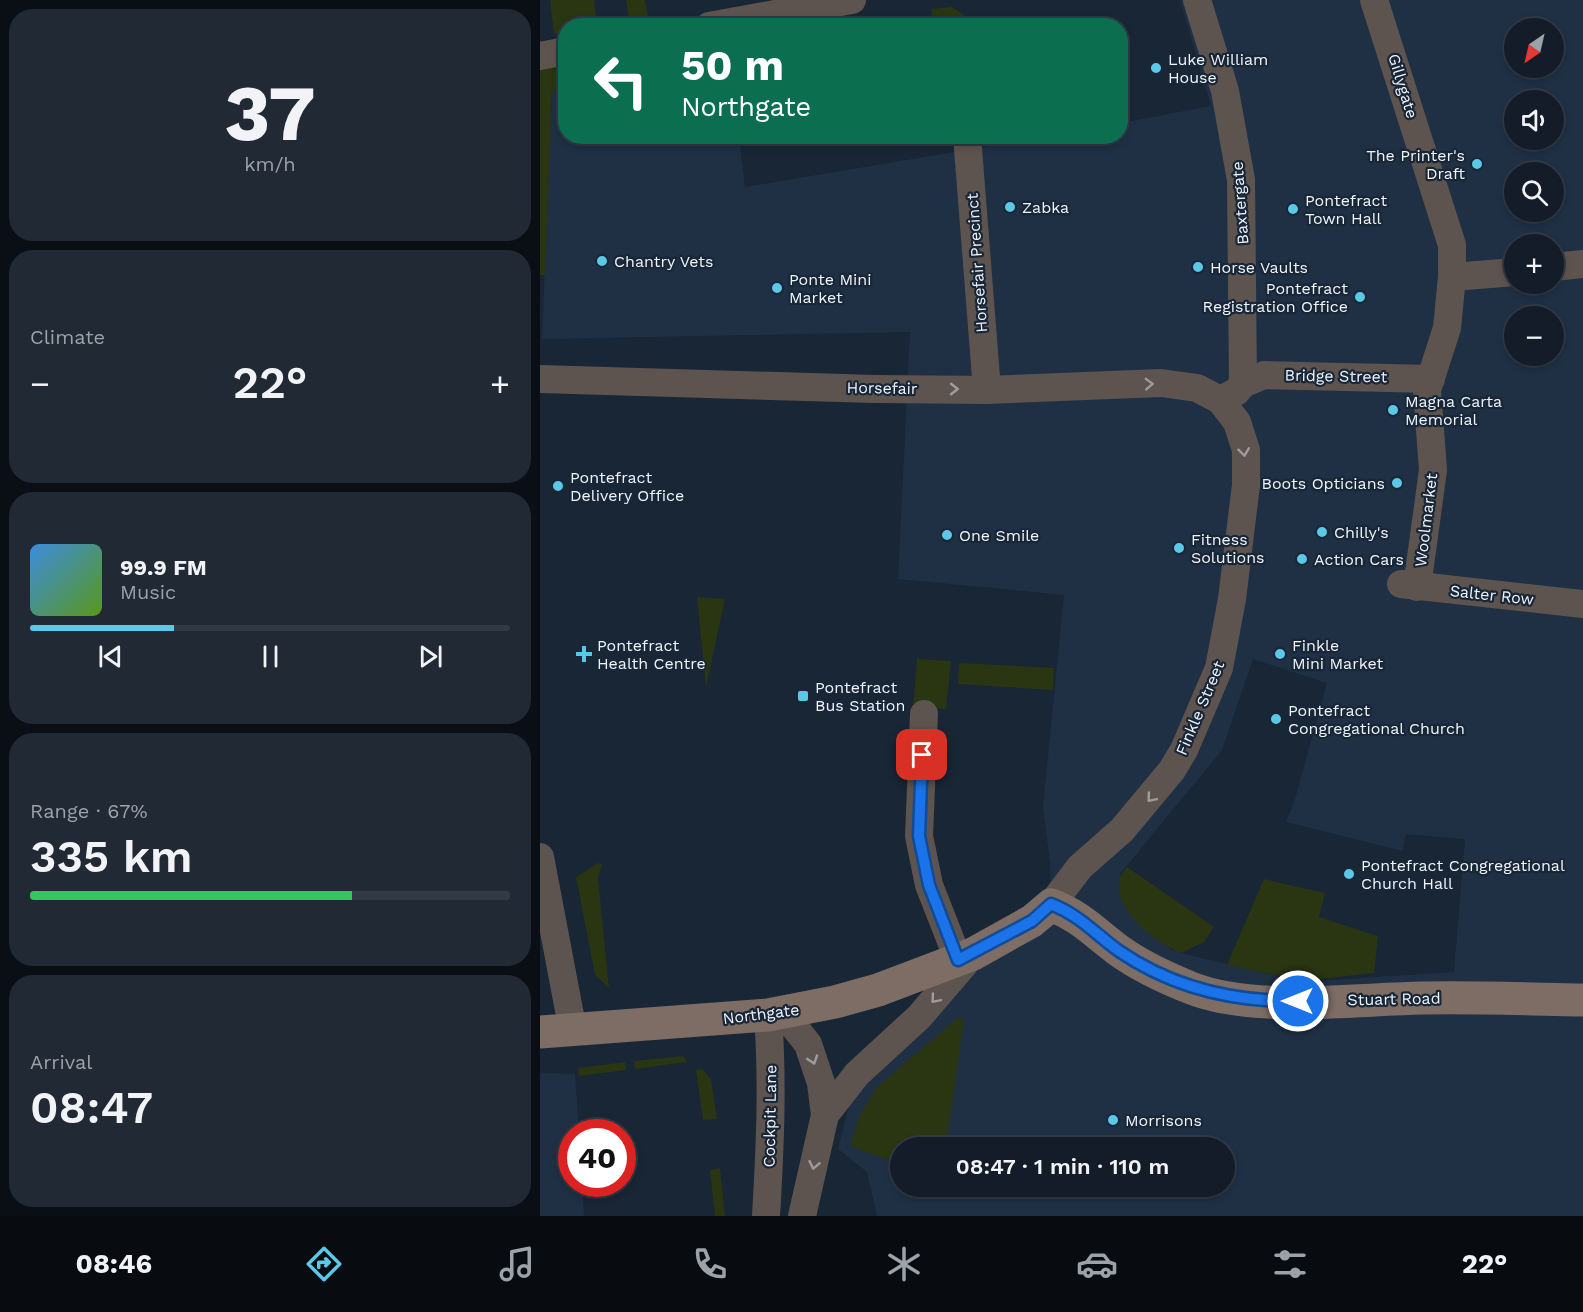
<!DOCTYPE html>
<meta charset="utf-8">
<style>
:root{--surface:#131c28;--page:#202934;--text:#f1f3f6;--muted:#9da1a8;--line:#323a45;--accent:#5ac8e6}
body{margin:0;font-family:"Work Sans",sans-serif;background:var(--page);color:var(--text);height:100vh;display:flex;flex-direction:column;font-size:22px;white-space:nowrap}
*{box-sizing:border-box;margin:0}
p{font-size:20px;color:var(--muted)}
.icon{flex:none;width:33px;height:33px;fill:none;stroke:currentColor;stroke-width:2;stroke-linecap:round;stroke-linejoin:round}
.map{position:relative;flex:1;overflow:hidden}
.details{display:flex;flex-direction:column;gap:9px;padding:9px;background:#0a0f16;width:540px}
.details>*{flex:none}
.hud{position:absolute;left:18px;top:18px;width:570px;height:126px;border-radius:24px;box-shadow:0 3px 9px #0003,0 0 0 2px var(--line);background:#0b6e4f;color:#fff;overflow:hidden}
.needle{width:39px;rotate:214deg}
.controls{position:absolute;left:964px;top:18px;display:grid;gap:12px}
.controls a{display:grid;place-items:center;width:60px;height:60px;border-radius:50%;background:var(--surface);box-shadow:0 3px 9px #0003,0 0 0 2px var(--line);font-size:30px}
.speed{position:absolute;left:18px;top:1119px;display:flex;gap:12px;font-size:30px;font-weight:700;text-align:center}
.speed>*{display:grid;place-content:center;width:78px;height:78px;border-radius:50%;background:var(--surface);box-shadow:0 3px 9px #0003,0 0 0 2px var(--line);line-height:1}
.speed .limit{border:9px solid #d22;background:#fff;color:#111}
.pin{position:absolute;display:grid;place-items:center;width:51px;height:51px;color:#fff;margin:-26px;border-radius:12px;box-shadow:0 3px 9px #0006}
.me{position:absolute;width:66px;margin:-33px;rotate:270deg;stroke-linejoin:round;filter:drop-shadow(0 0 4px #0008)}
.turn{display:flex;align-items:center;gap:21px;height:126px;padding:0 24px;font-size:27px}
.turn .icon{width:78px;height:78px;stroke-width:2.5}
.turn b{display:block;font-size:42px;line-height:51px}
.big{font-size:45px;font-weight:600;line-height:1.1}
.details .widget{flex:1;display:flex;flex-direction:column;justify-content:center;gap:9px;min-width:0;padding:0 21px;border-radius:24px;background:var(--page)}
.details .dial{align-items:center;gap:0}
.dial b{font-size:78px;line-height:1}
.song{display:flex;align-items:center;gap:18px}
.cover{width:72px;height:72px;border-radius:9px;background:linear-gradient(135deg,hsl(210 70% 55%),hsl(90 70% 35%))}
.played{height:6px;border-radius:3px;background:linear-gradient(90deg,var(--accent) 30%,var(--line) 30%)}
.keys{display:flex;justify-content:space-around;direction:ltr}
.heat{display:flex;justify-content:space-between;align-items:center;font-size:33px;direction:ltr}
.charge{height:9px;border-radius:4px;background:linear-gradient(90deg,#34c759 67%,var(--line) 0)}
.trip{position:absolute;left:350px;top:1137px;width:345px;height:60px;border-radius:30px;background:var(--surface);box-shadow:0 3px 9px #0003,0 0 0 2px var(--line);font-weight:600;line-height:60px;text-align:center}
.dock{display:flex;height:96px;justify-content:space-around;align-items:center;background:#080b10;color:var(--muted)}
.dock .icon{width:42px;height:42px}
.dock .on{color:var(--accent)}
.dock b{font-size:27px;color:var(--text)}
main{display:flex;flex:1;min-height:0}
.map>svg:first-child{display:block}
.built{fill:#1f3045;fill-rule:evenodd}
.green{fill:#2a3512}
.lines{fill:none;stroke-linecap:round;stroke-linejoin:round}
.street{stroke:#5e544f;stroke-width:28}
.secondary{stroke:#7e6d65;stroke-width:33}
.oneway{stroke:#9f9c9e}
.route-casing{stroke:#114b97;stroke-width:15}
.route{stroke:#1a73e8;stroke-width:10}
.poi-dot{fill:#5ac8e6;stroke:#192636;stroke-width:2}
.labels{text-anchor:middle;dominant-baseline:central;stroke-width:4.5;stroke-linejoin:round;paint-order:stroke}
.poi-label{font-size:16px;fill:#eef5fe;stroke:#192636;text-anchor:start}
.street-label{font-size:16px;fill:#eef5fe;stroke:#192636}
</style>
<main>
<section class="details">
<div class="widget dial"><b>37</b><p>km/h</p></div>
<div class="widget"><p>Climate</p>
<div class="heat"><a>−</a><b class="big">22°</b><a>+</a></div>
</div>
<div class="widget">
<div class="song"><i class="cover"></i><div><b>99.9 FM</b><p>Music</p></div></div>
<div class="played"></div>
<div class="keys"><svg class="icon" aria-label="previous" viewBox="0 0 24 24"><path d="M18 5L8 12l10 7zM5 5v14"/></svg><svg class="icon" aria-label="pause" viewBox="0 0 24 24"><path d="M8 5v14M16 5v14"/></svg><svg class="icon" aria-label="next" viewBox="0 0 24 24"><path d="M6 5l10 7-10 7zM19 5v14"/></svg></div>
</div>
<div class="widget"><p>Range · 67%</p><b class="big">335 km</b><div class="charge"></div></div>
<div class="widget"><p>Arrival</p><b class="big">08:47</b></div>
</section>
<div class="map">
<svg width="1043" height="1216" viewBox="0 0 1043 1216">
<rect width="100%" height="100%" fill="#192636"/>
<path class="built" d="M 640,0 L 1043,0 L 1043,1216 L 337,1216 L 327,1172 L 298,1149 L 317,1074 L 511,904 L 510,863 L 503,807 L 524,595 L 358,579 L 370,332 L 2,339 L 12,92 L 25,90 L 26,136 L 199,137 L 205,187 L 503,137 L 580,136 L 581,123 L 671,106 ZM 975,28 L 1014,28 L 1014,68 L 975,68 ZM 975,100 L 1014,100 L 1014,140 L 975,140 ZM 975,172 L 1014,172 L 1014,212 L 975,212 ZM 975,244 L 1014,244 L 1014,284 L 975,284 ZM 975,316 L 1014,316 L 1014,356 L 975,356 ZM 713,659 L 787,683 L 754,803 L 746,822 L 862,851 L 866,834 L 925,839 L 914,972 L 763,982 L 641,953 L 630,949 L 580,874 L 682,750 ZM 360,1148 L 684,1148 L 684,1186 L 360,1186 Z
M 0,1073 L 35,1074 L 39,1132 L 32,1132 L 32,1184 L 42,1184 L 44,1216 L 0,1216 Z"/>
<path class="green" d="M 10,0 L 54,0 L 57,25 L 26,26 L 25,32 L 14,34 Z
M 86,0 L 105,0 L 108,16 L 89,19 Z
M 412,7 L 434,22 L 434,25 L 394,25 L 391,9 Z
M 378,16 L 380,25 L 310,25 L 319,19 Z
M 25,64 L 25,90 L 12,92 L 5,275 L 0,275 L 0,69 Z
M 157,597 L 185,599 L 166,687 Z
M 377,659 L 411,661 L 406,709 L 373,706 Z
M 419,663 L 514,668 L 513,690 L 418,684 Z
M 58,863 L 62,864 L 58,878 L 69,988 L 55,975 L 36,877 Z
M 587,867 L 674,927 L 664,942 L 641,953 C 614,944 558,898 587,867 Z
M 724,879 L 785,893 L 779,917 L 838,936 L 834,973 L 762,981 L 687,965 Z
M 418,1018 L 424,1019 L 406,1147 L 360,1148 L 360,1164 L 310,1146 L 320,1115 L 336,1088 Z
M 144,1056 L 146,1062 L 95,1069 L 94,1061 Z
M 85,1062 L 86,1070 L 39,1076 L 38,1068 Z
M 163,1069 L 171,1079 L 177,1119 L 163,1120 L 156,1070 Z
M 180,1168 L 185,1216 L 175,1216 L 170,1170 Z"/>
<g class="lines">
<path class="street" d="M 657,0 L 685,91 L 701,180 L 703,384 L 696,392 L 680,400
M 834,0 L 912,245 L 912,277 L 907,328 L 887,390 L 893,470 L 877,587
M 169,26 L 312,0
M 0,56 L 26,51
M 427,136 L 447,390
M 1014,267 L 1043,264
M 912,277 L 975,272
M 0,379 L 335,389 L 447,390 L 621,383 L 657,388 L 680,400 L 697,422 L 706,450 L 706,485 L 692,599 L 679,668 L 644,750 L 632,770 L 582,830 L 540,867 L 511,905
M 703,384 L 724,375 L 891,379
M 861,584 L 1043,604
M 384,714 L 379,836 L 389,885 L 418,959
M 0,857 L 33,1031
M 244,1014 L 268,1044 L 281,1083 L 285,1115 L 262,1216
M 285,1115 L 317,1074 L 379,1017 L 433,954
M 226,1216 C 230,1149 233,1083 228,1015"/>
<path class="secondary" d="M 0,1032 L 228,1015 L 295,1002 L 338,990 L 433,954 L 492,921 L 511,905 C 540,916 554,932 578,950 C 600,966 626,978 651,988 C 714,1013 815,999 883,998 C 936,997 990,999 1043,1000"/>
</g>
<defs><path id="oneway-chevron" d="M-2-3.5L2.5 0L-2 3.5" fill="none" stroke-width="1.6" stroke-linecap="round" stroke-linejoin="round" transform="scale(1.5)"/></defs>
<g class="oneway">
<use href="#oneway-chevron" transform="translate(609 384) rotate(-2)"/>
<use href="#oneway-chevron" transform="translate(414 389)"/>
<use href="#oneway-chevron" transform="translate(704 452) rotate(83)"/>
<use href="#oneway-chevron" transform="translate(611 798) rotate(130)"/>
<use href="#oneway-chevron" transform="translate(395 999) rotate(130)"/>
<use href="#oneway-chevron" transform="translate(273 1060) rotate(72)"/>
<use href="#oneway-chevron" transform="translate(274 1165) rotate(102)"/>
</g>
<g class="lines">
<g class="route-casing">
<path id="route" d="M 382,755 L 379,836 L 389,885 L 418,960 L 492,921 L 511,904 C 541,916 554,933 579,951 C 633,988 693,1002 758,1001"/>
</g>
<use href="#route" class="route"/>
</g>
<g class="poi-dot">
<circle cx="616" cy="68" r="6"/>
<circle cx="937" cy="164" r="6"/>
<circle cx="470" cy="207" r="6"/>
<circle cx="753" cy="209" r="6"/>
<circle cx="62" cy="261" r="6"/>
<circle cx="658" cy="267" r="6"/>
<circle cx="237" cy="288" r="6"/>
<circle cx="820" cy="297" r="6"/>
<circle cx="853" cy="410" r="6"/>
<circle cx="857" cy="483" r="6"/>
<circle cx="18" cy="486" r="6"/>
<circle cx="782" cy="532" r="6"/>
<circle cx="407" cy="535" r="6"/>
<circle cx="639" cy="548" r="6"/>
<circle cx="762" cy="559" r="6"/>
<path d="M41 645h6v6h6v6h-6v6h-6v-6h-6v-6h6z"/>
<circle cx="740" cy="654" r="6"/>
<rect x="257" y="690" width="12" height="12" rx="3"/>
<circle cx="736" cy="719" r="6"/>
<circle cx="809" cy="874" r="6"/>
<circle cx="573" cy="1120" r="6"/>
</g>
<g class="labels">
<g class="poi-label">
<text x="628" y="59">Luke William<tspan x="628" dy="18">House</tspan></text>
<text x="925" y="155" text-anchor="end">The Printer's<tspan x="925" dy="18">Draft</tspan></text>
<text x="765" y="200">Pontefract<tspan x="765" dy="18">Town Hall</tspan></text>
<text x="482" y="207">Zabka</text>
<text x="74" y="261">Chantry Vets</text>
<text x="670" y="267">Horse Vaults</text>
<text x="249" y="279">Ponte Mini<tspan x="249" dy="18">Market</tspan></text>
<text x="808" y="288" text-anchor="end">Pontefract<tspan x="808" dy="18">Registration Office</tspan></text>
<text x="865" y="401">Magna Carta<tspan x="865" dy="18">Memorial</tspan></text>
<text x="30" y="477">Pontefract<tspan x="30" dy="18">Delivery Office</tspan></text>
<text x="845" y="483" text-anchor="end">Boots Opticians</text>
<text x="794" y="532">Chilly's</text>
<text x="419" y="535">One Smile</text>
<text x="651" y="539">Fitness<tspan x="651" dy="18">Solutions</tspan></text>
<text x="774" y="559">Action Cars</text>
<text x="57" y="645">Pontefract<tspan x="57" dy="18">Health Centre</tspan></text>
<text x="752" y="645">Finkle<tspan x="752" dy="18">Mini Market</tspan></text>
<text x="275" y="687">Pontefract<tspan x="275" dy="18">Bus Station</tspan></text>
<text x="748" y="710">Pontefract<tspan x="748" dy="18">Congregational Church</tspan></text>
<text x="821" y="865">Pontefract Congregational<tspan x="821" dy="18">Church Hall</tspan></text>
<text x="585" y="1120">Morrisons</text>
</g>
<g class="street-label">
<text transform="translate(863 86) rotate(73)">Gillygate</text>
<text transform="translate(700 203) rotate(-94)">Baxtergate</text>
<text transform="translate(437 263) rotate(-94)">Horsefair Precinct</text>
<text transform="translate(796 376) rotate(1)">Bridge Street</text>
<text transform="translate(342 388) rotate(1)">Horsefair</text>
<text transform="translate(886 520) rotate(-83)">Woolmarket</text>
<text transform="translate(952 595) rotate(6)">Salter Row</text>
<text transform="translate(660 708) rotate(-67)">Finkle Street</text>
<text transform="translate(854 999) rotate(-1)">Stuart Road</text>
<text transform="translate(221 1014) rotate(-7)">Northgate</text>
<text transform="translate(230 1116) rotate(-89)">Cockpit Lane</text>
</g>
</g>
</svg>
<div class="controls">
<a><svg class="needle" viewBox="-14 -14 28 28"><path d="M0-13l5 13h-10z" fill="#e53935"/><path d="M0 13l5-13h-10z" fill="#9da1a8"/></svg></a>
<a><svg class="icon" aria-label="sound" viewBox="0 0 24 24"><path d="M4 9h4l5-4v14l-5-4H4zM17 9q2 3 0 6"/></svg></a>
<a><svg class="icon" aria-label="search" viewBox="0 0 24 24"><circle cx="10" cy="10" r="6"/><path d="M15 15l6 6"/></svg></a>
<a>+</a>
<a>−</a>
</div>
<div class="speed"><div class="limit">40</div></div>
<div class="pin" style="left:382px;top:755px;background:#d93025"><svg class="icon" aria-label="arrive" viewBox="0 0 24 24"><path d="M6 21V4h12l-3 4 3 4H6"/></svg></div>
<svg class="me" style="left:758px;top:1001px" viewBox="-20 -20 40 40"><circle r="17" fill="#1a73e8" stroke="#fff" stroke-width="3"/><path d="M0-11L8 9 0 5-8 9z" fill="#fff"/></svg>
<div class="trip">08:47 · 1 min · 110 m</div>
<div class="hud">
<div class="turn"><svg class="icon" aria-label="left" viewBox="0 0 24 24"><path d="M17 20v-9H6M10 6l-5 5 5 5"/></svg><div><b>50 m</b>Northgate</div></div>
</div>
</div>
</main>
<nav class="dock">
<b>08:46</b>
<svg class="icon on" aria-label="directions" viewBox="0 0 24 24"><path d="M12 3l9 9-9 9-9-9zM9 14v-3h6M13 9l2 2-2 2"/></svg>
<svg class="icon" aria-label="music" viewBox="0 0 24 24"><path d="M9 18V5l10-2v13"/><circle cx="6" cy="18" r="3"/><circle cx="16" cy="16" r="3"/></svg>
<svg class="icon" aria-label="phone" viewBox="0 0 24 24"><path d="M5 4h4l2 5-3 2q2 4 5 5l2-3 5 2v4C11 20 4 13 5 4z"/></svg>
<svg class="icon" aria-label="climate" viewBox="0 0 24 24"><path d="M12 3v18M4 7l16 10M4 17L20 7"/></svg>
<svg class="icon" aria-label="car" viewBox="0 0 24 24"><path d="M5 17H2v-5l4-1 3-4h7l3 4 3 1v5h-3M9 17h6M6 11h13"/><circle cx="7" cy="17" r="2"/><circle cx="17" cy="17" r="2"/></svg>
<svg class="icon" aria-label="filters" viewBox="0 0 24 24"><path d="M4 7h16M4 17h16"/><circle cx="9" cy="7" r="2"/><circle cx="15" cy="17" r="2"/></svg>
<b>22°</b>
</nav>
